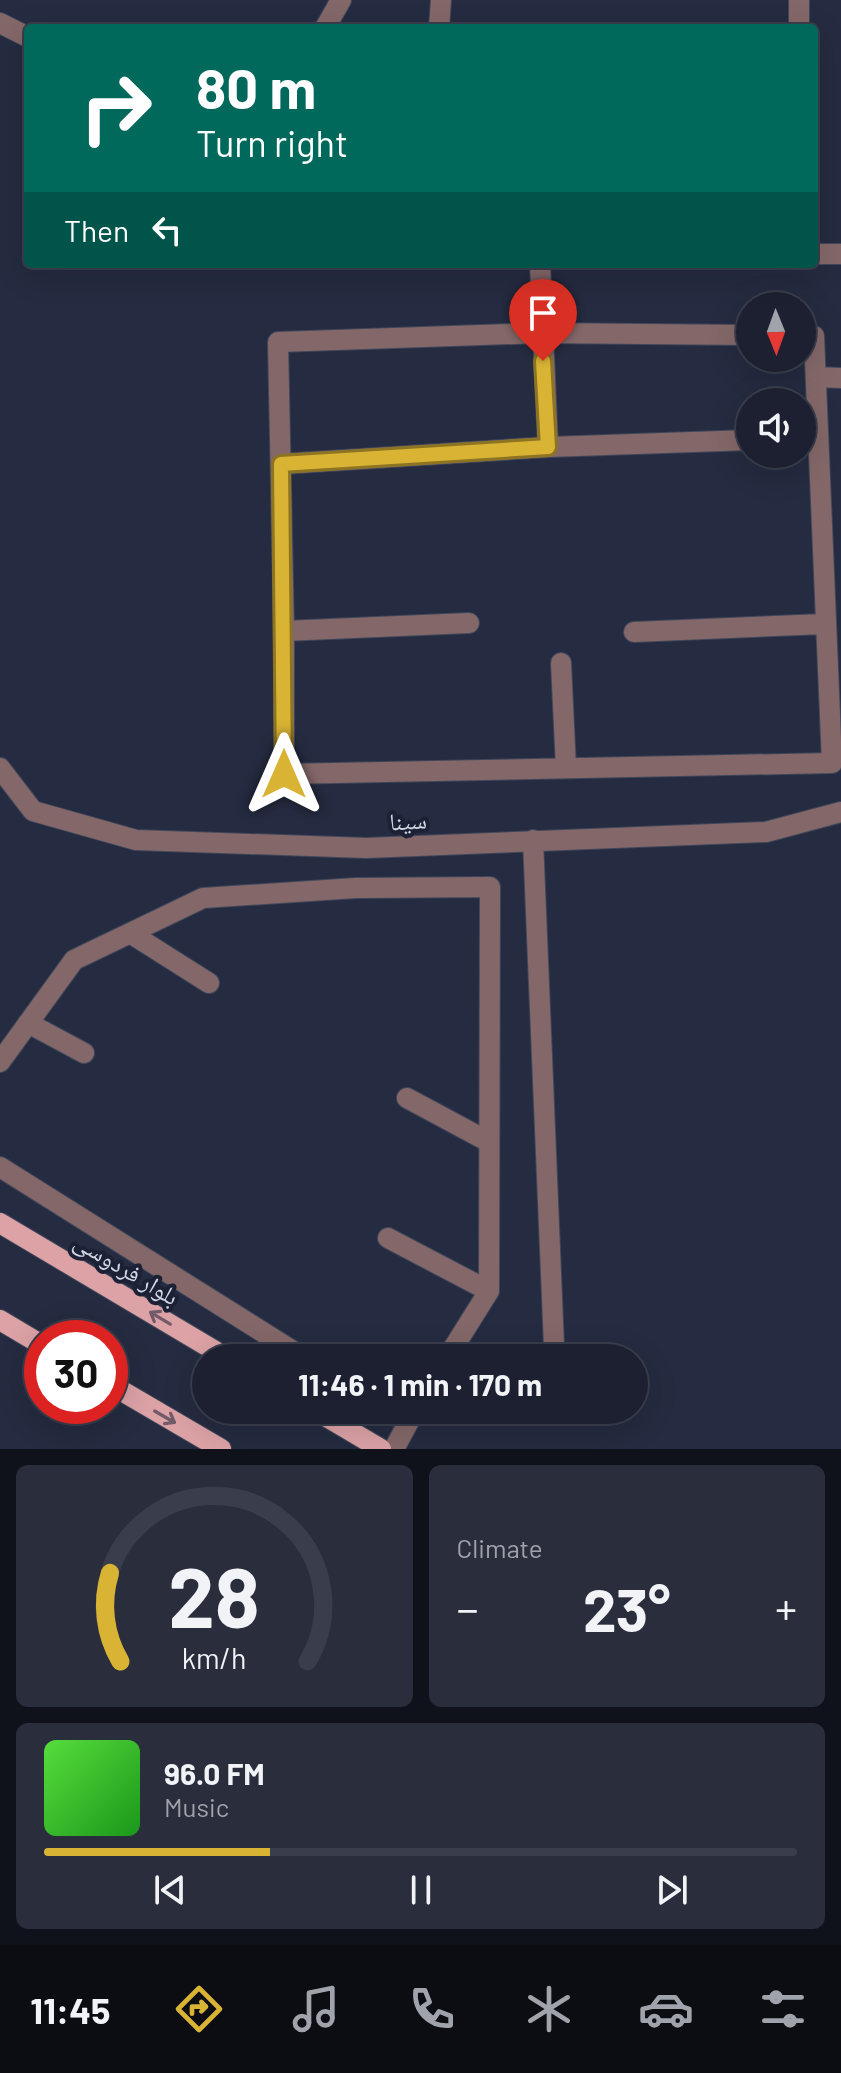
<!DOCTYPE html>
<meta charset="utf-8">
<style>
:root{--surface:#1c2030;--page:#292d3c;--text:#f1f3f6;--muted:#a0a3ab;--line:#3a3e4c;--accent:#d9b334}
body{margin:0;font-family:Barlow,"Noto Naskh Arabic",sans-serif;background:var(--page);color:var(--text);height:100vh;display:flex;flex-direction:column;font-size:30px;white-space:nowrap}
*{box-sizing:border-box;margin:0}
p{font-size:26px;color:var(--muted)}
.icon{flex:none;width:44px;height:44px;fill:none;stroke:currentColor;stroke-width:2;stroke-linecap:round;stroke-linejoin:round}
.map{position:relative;height:1449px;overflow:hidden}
.sheet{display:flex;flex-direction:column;gap:16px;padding:16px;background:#0f121a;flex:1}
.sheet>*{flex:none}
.guide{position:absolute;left:24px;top:24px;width:794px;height:244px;border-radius:8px;box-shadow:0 8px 32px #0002,0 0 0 2px var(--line);background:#00695c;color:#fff;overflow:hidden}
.needle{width:52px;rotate:179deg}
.tools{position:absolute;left:736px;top:292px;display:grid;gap:16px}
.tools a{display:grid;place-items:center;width:80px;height:80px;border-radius:50%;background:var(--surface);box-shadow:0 8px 32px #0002,0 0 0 2px var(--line);font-size:40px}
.speed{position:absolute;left:24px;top:1320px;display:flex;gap:16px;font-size:40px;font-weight:700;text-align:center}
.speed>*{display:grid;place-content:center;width:104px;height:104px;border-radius:50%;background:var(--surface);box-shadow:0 8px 32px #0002,0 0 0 2px var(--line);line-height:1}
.speed .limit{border:12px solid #d22;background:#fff;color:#111}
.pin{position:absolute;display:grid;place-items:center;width:68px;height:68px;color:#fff;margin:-82px -34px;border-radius:50% 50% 50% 0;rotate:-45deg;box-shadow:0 0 8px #0007}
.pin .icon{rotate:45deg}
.me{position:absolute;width:88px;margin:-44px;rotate:0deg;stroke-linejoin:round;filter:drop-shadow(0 0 6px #0008)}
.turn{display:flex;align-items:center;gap:28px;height:168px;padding:0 40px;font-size:36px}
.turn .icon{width:104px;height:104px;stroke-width:2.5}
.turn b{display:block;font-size:56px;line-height:68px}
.then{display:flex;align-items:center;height:76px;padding:0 40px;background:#0003;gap:16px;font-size:30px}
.big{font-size:60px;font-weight:700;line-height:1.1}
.sheet .card{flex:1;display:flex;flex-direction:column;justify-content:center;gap:12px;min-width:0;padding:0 28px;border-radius:12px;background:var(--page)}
.sheet .dial{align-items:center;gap:0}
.dial svg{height:208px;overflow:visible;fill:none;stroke:var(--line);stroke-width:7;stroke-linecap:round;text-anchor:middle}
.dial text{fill:var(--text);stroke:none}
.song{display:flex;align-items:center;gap:24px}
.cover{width:96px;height:96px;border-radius:12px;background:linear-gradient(135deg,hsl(110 70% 55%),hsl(120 70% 35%))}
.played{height:8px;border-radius:4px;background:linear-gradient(90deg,var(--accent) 30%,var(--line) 30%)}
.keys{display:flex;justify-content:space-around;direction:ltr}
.heat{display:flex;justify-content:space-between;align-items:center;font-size:44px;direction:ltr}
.sheet .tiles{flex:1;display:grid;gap:16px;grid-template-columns:1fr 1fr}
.card:last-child{grid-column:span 2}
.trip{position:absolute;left:192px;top:1344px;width:456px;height:80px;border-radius:40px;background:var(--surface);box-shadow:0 8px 32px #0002,0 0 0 2px var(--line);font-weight:700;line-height:80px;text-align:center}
.tab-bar{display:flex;height:128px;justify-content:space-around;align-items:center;background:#0b0d13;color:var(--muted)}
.tab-bar .icon{width:56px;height:56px}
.tab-bar .on{color:var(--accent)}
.tab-bar b{font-size:36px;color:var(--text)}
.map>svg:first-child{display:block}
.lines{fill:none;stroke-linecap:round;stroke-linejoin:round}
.minor-casing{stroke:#41475a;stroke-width:22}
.major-casing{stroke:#41475a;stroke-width:22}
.minor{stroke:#846869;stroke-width:20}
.major{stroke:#dca2a6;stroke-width:20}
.oneway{stroke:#725b68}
.route-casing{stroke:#8d7422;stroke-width:20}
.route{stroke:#d9b334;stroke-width:14}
.labels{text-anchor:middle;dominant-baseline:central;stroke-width:8;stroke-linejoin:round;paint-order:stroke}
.street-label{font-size:24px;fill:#d3d7e5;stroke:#1c2135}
</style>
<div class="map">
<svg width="841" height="1449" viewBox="0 0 841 1449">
<rect width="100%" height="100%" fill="#252b40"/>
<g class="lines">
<g class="minor-casing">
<path id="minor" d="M 0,23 L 28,37
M 325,28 L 341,0
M 439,28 L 441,0
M 799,28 L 799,0
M 814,254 L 841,254
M 540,264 L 548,447 L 750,440
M 750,335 L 541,333 L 278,342 L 284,631 L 284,774 L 832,763 L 814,336 L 802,336
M 816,377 L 841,378
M 281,464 L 548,447
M 284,631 L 469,623
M 634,632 L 824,624
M 561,663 L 566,768
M 0,768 L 33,811 L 136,840 L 366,848 L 766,832 L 841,812
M 533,840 L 554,1346
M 130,933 L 209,983
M 28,1023 L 84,1053
M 0,1062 L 74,960 L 203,898 L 356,888 L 490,887 L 489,1291 L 447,1358
M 407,1098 L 489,1142
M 0,1167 L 304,1358
M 388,1238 L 489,1291
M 387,1410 L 407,1422
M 394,1449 L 415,1410"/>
</g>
<g class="major-casing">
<path id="major" d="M 0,1223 L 227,1358
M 0,1320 L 42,1345
M 110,1384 L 221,1449
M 315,1410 L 381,1449"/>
</g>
<use href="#minor" class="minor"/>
<use href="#major" class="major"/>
</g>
<defs><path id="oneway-shaft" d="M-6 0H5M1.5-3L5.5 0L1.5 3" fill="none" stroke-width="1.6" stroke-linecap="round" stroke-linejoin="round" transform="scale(2)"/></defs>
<g class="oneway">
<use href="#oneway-shaft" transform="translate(160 1318) rotate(-149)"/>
<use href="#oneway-shaft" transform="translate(165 1417) rotate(30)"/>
</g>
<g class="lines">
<g class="route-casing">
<path id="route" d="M 284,774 L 281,464 L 548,447 L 543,361"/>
</g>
<use href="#route" class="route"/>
</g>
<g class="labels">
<g class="street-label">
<text transform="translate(408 820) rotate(-3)">سینا</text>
<text transform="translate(127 1268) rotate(31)">بلوار فردوسی</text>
</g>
</g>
</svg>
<div class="tools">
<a><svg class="needle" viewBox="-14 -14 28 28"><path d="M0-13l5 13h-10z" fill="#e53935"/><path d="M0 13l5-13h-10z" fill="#a0a3ab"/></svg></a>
<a><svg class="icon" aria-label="sound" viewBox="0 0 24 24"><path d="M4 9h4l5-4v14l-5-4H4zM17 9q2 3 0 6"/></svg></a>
</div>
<div class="speed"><div class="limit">30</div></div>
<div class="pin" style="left:543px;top:361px;background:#d93025"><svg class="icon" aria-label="arrive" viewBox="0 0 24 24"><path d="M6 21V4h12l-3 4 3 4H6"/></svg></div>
<svg class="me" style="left:284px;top:774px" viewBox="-20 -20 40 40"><path d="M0-17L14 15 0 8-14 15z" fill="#d9b334" stroke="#fff" stroke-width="4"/></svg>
<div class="trip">11:46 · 1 min · 170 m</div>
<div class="guide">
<div class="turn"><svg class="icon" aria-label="right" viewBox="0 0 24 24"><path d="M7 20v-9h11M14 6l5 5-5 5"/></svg><div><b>80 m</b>Turn right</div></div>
<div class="then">Then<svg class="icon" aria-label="left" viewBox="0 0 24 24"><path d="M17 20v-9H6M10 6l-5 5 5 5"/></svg></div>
</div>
</div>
<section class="sheet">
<div class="tiles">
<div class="card dial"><svg viewBox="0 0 100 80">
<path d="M14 69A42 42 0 1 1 86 69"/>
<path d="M14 69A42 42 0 0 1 10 35" stroke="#d9b334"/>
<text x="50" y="56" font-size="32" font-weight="700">28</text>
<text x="50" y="72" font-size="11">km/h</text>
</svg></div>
<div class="card"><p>Climate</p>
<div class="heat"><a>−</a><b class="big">23°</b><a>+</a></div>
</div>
<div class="card">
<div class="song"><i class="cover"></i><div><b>96.0 FM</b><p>Music</p></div></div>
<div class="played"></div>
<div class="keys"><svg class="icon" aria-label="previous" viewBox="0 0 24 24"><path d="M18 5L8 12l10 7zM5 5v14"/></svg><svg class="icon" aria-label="pause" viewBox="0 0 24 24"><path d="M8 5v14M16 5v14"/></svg><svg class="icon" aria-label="next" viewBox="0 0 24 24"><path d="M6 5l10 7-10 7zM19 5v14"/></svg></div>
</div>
</div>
</section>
<nav class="tab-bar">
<b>11:45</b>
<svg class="icon on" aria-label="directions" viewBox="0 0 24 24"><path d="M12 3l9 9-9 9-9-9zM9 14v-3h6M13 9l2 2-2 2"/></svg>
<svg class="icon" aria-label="music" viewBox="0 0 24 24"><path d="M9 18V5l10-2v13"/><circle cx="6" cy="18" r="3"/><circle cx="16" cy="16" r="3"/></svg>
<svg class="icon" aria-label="phone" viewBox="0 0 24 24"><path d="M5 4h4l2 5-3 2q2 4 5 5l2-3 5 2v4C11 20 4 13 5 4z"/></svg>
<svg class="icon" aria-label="climate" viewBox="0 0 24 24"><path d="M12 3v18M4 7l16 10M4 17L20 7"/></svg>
<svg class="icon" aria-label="car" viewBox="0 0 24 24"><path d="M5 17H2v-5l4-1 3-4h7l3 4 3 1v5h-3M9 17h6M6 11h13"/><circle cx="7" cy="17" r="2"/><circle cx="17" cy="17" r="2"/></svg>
<svg class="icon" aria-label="filters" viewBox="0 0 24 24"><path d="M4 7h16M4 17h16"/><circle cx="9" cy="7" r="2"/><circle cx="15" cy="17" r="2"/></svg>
</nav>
